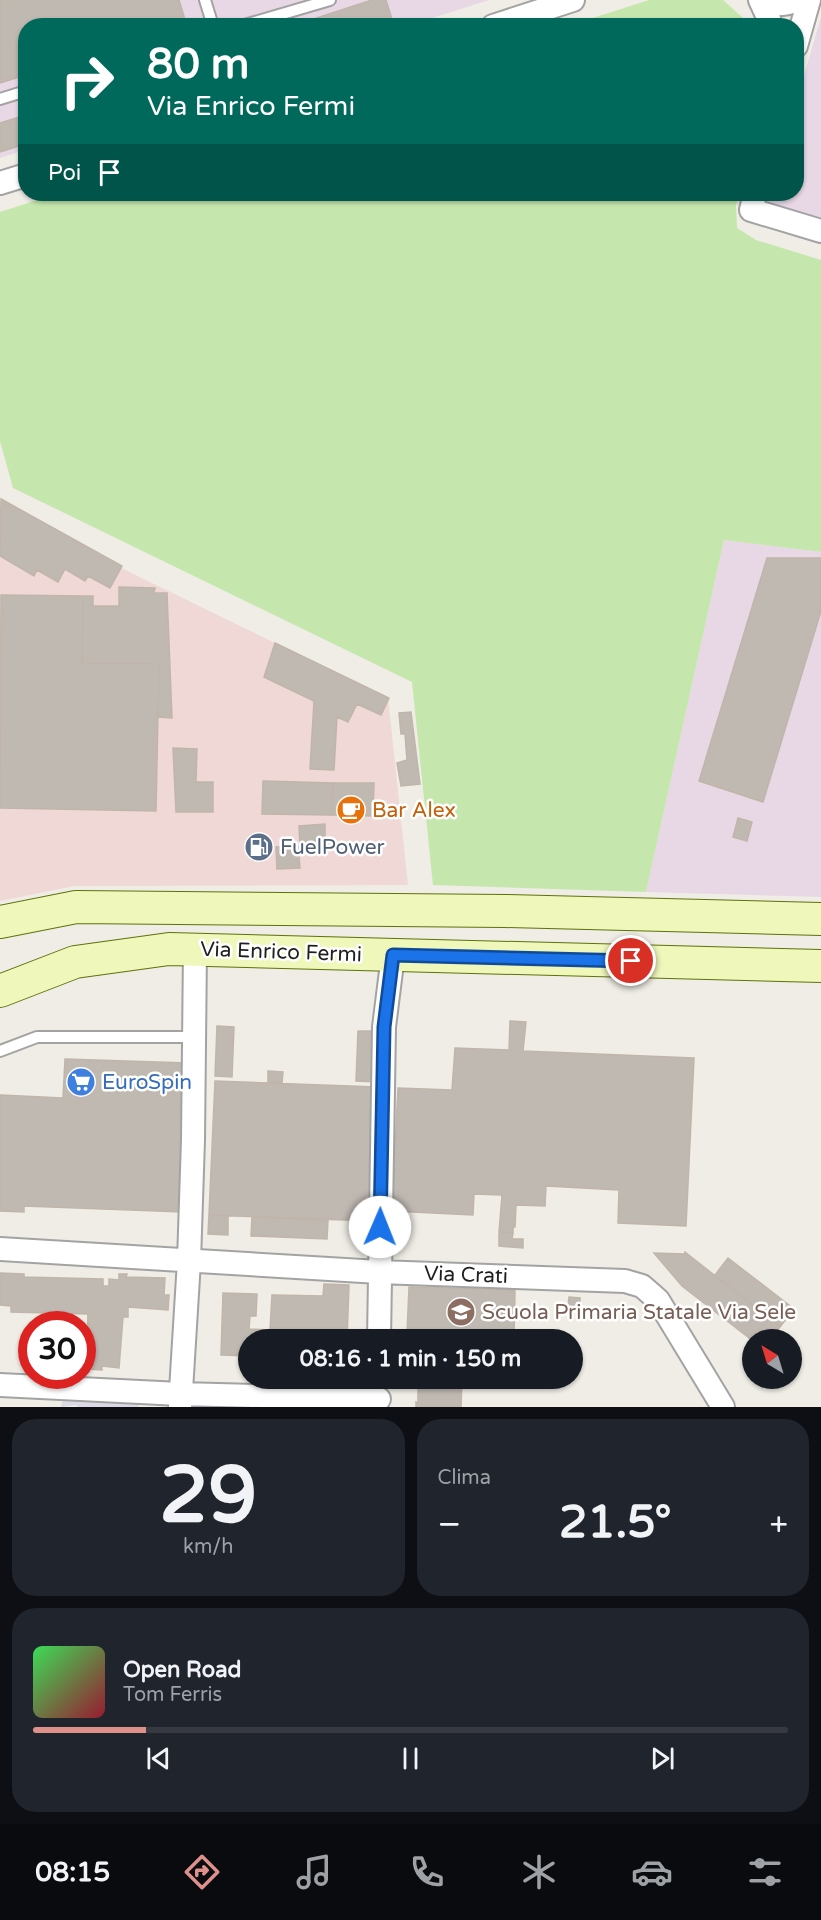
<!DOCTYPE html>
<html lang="it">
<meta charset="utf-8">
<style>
:root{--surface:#171b24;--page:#20242c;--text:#f1f3f6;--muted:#9ea1a6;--line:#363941;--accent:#de908a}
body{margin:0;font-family:"Varela Round",sans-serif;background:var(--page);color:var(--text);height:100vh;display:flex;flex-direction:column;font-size:22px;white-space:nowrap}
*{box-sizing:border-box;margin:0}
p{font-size:20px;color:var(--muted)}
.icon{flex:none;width:33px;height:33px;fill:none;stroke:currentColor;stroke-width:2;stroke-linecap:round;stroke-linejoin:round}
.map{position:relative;height:1407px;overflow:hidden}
.panel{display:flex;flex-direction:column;gap:12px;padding:12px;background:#0d0f14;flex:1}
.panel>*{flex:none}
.top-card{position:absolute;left:18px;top:18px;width:786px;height:183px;border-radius:24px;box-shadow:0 2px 4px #0004;background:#00695c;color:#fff;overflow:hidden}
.needle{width:39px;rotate:322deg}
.tools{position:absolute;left:742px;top:1329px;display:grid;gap:12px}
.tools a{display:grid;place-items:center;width:60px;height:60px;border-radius:50%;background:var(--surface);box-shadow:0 2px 4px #0004;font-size:30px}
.speed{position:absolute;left:18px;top:1311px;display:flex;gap:12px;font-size:30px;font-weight:700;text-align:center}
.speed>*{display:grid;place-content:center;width:78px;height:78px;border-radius:50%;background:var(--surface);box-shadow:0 2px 4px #0004;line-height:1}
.speed .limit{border:9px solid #d22;background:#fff;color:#111}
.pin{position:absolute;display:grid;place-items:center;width:51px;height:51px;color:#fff;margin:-26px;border:3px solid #fff;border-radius:50%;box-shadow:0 2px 6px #0007}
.me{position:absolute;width:66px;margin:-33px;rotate:1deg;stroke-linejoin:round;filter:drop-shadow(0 0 4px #0008)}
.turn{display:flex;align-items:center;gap:21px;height:126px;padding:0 30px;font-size:27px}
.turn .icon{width:78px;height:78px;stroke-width:2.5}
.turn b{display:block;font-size:42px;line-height:51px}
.then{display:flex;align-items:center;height:57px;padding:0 30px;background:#0003;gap:12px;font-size:22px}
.big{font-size:45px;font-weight:700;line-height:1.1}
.panel .card{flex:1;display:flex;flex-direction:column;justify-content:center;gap:9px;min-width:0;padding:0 21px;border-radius:24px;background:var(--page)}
.panel .dial{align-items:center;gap:0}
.dial b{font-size:78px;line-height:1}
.song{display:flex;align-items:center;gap:18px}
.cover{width:72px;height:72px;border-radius:9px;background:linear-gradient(135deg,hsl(130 70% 55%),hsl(350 70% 35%))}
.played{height:6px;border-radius:3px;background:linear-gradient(90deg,var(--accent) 15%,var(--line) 15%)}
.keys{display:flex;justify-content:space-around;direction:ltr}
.heat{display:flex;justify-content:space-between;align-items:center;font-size:33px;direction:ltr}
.panel .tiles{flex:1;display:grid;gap:12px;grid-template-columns:1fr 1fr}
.card:last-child{grid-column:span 2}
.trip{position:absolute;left:238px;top:1329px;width:345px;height:60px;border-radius:30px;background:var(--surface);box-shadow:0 2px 4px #0004;font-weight:700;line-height:60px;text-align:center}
.dock{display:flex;height:96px;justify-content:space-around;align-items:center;background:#090b0e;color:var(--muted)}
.dock .icon{width:42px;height:42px}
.dock .current{color:var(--accent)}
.dock b{font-size:27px;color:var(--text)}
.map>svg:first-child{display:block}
.commercial{fill:#efd8d5}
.industrial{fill:#e8d7e4}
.grass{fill:#c5e7ad}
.plaza{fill:#dad9e5}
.building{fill:#c0b9b2;stroke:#c0b5a8;stroke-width:1.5}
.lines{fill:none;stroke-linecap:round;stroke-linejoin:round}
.lane-casing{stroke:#a3a3a3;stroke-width:14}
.street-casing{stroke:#a3a3a3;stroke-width:26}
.secondary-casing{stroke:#5f7209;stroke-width:34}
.lane{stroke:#fff;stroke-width:10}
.street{stroke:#fff;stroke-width:22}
.secondary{stroke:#eff7bb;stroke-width:32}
.route-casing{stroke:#114b97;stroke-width:15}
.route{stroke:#1a73e8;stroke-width:10}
.labels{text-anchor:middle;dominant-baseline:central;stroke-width:5;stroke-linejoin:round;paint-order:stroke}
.food-label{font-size:21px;fill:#c56008;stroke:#fff;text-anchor:start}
.service-label{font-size:21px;fill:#4e5e75;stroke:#fff;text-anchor:start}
.street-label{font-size:21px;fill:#1f1f1f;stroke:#fff}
.shop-label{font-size:21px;fill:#366cbe;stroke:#fff;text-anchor:start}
.education-label{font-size:21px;fill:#785e54;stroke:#fff;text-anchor:start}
</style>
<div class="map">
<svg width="821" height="1407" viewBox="0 0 821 1407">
<rect width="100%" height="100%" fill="#efede5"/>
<path class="commercial" d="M 0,509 L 388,698 L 408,885 L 74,886 L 0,901 Z"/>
<path class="industrial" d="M 0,0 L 489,0 L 410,25 L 26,26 L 25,150 L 0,158 Z
M 821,17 L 821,217 L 766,202 L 769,194 L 796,194 L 797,100 Z
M 724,540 L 821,552 L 821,897 L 646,892 Z"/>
<path class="grass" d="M 649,0 L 723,0 L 751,25 L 571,25 Z
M 56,194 L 740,194 L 736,205 L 737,228 L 756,240 L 821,260 L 821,552 L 724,540 L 646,892 L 433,885 L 412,682 L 13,488 L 0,441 L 0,212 Z"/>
<path class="plaza" d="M 63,1399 L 139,1402 L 139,1407 L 143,1407 L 77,1407 L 77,1405 L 61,1407 Z"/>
<path class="building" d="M 0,0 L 179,0 L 186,23 L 178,26 L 26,26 L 26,75 L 0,83 Z
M 372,0 L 386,0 L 394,26 L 292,26 Z
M 26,115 L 26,144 L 0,152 L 0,123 Z
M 1,499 L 122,566 L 110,588 L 88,576 L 85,581 L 65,569 L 58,582 L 37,570 L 34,576 L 0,556 Z
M 767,558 L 821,558 L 821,611 L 763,802 L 699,781 Z
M 119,587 L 155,588 L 154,593 L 167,593 L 172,718 L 158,717 L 159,664 L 82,663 L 83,596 L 93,596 L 93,606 L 119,606 Z
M 1,595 L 83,596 L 82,663 L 159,664 L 156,811 L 0,808 Z
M 275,643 L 389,698 L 381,715 L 357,704 L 348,722 L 337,717 L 334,770 L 310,769 L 314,701 L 264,677 Z
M 411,712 L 420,784 L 401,786 L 397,763 L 407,760 L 405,734 L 401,734 L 399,713 Z
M 173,748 L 197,749 L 196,782 L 213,782 L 213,812 L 176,812 Z
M 263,781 L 333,783 L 332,815 L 262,814 Z
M 333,783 L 374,783 L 373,816 L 332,815 Z
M 738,818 L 752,822 L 747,841 L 733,837 Z
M 325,824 L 325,845 L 300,846 L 299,826 Z
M 298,846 L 300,868 L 277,869 L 276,847 Z
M 510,1021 L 526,1022 L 523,1051 L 694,1058 L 686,1226 L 618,1223 L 619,1190 L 546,1186 L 545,1206 L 516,1205 L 515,1227 L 513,1227 L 513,1233 L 499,1232 L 502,1195 L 474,1194 L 473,1215 L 392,1211 L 398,1088 L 452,1090 L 455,1048 L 509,1050 Z
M 217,1026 L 234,1027 L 232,1077 L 215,1076 Z
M 358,1031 L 378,1031 L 376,1082 L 356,1081 Z
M 65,1059 L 187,1063 L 182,1212 L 24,1206 L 24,1212 L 0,1211 L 0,1095 L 63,1098 Z
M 268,1071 L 283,1072 L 282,1083 L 268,1082 Z
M 215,1081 L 376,1087 L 371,1221 L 209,1215 Z
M 209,1215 L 228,1216 L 228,1235 L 208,1234 Z
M 252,1217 L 328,1220 L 327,1239 L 251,1236 Z
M 499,1232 L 513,1233 L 512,1239 L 523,1239 L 523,1248 L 499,1246 Z
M 685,1252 L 780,1327 L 770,1340 L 753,1340 L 753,1341 L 682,1286 L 654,1253 L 685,1254 Z
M 728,1258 L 794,1309 L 780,1327 L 715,1275 Z
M 0,1273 L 24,1274 L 24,1277 L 103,1279 L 103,1286 L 109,1286 L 109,1279 L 119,1280 L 119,1274 L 127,1274 L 126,1277 L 165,1278 L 164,1295 L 169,1295 L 168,1310 L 128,1307 L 128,1317 L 123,1317 L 119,1368 L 102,1366 L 102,1370 L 86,1369 L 88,1314 L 11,1312 L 11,1306 L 0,1305 Z
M 324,1284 L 349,1285 L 347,1340 L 249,1340 L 249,1356 L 221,1355 L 223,1293 L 257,1294 L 256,1316 L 250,1316 L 249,1329 L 270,1330 L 272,1295 L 323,1296 Z
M 409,1287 L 515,1290 L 514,1340 L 429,1340 L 429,1335 L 407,1334 Z
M 569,1297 L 580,1298 L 580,1307 L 568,1306 Z
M 406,1378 L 462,1378 L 461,1407 L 416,1407 L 416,1402 L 418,1403 L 418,1382 L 406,1382 Z"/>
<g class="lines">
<g class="lane-casing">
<path id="lane" d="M 205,0 L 213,26
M 241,26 L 330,0
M 0,99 L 26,91
M 0,1051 L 37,1037 L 194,1037"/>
</g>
<g class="street-casing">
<path id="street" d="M 760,0 C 774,5 784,6 798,0
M 760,0 L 772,26
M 493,26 L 573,0
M 796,46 L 809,0
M 0,183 L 26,175
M 755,194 L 751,210 L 821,231
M 0,1249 L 379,1272 L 625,1281 L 642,1286 L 658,1300 L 723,1407
M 379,1340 L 384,1027 L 393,955
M 0,1385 L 180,1394 L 379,1399
M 180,1407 L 189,1261 L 193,1140 L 195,949"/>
</g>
<g class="secondary-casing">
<path id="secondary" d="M 0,922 L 76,907 L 505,911 L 821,919
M 0,991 L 75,962 L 169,949 L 821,966"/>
</g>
<use href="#lane" class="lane"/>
<use href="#street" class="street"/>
<use href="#secondary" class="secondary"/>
</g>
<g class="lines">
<g class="route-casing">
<path id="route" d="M 380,1227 L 384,1027 L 393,955 L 631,961"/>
</g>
<use href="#route" class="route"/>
</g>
<defs>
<g id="cafe-disc" transform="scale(1.5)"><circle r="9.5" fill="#e8710a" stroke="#fff"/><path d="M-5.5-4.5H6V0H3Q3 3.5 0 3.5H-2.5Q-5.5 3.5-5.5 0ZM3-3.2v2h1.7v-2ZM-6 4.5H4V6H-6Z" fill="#fff"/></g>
<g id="fuel-disc" transform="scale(1.5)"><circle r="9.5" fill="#5c6f8a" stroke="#fff"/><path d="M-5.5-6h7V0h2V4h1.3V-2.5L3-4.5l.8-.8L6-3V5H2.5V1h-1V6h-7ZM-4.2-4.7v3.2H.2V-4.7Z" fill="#fff"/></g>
<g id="supermarket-disc" transform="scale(1.5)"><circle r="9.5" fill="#3f7fe0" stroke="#fff"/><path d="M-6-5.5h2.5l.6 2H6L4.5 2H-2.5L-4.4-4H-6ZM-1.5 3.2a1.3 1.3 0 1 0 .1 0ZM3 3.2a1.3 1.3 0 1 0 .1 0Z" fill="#fff"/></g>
<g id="school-disc" transform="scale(1.5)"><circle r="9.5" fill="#8d6e63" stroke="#fff"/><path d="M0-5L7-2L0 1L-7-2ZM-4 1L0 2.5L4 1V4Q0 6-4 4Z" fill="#fff"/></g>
</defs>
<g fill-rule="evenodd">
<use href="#cafe-disc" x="351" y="810"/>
<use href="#fuel-disc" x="259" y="847"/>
<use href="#supermarket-disc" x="81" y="1082"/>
<use href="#school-disc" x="461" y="1312"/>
</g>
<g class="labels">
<g class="food-label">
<text x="372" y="810">Bar Alex</text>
</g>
<g class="service-label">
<text x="280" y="847">FuelPower</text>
</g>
<g class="street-label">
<text transform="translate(281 952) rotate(2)">Via Enrico Fermi</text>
<text transform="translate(466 1275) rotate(2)">Via Crati</text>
</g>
<g class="shop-label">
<text x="102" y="1082">EuroSpin</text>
</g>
<g class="education-label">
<text x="482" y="1312">Scuola Primaria Statale Via Sele</text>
</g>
</g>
</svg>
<div class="tools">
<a><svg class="needle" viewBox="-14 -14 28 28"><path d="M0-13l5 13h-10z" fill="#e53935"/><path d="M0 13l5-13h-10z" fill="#9ea1a6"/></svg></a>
</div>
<div class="speed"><div class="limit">30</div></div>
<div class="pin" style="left:631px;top:961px;background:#d93025"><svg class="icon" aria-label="arrive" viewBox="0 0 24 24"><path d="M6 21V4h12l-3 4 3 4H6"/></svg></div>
<svg class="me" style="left:380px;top:1227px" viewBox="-20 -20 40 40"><circle r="19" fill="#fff"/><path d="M0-13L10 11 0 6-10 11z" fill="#1a73e8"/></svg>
<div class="trip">08:16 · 1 min · 150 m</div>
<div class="top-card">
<div class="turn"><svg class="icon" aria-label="right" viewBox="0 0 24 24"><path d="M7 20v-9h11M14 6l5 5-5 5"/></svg><div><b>80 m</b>Via Enrico Fermi</div></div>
<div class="then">Poi<svg class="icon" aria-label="arrive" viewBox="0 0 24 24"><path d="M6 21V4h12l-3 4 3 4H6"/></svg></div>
</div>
</div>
<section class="panel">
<div class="tiles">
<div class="card dial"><b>29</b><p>km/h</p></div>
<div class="card"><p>Clima</p>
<div class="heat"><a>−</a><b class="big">21.5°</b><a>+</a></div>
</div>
<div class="card">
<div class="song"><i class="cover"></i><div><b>Open Road</b><p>Tom Ferris</p></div></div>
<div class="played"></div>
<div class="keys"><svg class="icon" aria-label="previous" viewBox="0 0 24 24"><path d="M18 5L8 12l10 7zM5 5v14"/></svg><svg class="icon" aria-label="pause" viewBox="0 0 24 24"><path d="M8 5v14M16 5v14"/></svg><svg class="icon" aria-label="next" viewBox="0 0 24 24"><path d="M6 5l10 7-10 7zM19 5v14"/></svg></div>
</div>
</div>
</section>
<nav class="dock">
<b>08:15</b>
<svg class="icon current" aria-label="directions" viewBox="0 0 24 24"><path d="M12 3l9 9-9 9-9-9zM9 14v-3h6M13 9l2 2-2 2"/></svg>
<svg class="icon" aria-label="music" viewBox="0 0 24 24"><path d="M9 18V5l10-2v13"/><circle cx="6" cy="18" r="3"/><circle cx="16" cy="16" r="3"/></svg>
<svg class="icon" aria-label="phone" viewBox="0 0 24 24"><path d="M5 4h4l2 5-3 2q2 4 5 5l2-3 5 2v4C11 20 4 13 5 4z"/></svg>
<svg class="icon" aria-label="climate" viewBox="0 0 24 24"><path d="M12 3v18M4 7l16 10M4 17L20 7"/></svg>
<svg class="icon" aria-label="car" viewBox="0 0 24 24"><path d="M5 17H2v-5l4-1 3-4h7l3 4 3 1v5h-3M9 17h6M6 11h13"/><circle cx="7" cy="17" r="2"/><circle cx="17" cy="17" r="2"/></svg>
<svg class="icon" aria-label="filters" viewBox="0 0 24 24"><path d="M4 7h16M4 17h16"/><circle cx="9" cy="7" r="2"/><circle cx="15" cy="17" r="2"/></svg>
</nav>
